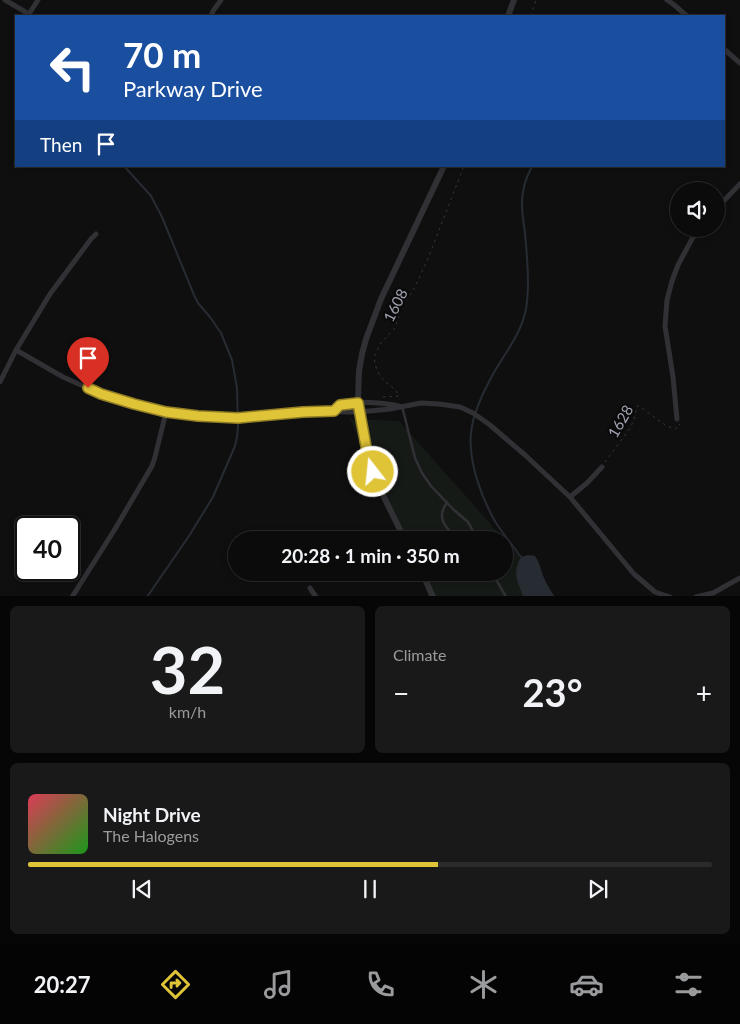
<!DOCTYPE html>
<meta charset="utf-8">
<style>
:root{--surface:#0b0b0c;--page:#19191a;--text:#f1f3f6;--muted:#9a9b9d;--line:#2b2b2d;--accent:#e0c438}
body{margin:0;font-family:Lato,sans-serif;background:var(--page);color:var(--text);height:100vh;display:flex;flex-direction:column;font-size:19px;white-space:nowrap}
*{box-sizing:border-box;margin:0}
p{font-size:16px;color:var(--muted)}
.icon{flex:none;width:28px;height:28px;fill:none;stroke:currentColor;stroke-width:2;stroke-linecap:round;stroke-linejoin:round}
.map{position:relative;height:596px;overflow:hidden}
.drawer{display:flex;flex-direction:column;gap:10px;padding:10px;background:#060607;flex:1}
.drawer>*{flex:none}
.guide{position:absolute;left:15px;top:15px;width:710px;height:152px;border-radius:0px;box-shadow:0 2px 8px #0003,0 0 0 1px var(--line);background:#1a4fa0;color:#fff;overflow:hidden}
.tools{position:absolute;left:670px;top:182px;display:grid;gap:10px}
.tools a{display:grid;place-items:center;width:55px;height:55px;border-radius:50%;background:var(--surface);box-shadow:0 2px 8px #0003,0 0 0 1px var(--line);font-size:25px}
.speed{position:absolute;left:15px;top:516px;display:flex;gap:10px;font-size:25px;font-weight:700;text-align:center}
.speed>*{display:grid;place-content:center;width:65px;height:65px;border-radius:50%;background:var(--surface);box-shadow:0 2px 8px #0003,0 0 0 1px var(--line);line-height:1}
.speed .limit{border:2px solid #111;border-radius:8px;background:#fff;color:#111}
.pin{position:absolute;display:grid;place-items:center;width:42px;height:42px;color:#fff;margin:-51px -21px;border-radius:50% 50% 50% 0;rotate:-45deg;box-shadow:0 0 5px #0007}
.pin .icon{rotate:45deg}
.me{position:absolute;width:55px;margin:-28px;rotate:344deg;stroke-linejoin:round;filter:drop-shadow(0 0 4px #0008)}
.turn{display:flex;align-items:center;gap:18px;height:105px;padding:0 25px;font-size:22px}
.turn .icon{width:65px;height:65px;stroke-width:2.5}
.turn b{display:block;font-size:35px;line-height:42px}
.then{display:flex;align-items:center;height:48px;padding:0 25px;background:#0003;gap:10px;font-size:19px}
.big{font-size:38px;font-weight:700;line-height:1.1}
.drawer .tile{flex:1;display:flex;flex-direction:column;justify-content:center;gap:8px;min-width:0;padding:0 18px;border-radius:8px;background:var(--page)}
.drawer .dial{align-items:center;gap:0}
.dial b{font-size:65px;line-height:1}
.song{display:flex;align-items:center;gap:15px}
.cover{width:60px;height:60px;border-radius:8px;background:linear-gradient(135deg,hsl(350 70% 55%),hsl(120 70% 35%))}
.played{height:5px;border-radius:2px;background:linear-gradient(90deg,var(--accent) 60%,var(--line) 60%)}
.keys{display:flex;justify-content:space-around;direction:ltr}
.heat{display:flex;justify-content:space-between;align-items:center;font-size:28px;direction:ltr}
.drawer .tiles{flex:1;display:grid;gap:10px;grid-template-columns:1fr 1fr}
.tile:last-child{grid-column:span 2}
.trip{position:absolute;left:228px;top:531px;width:285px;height:50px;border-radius:25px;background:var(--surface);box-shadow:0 2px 8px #0003,0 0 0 1px var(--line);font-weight:700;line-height:50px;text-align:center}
.tabs{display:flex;height:80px;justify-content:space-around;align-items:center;background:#040405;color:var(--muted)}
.tabs .icon{width:35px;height:35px}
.tabs .selected{color:var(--accent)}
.tabs b{font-size:22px;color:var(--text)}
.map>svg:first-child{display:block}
.green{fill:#161a17}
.water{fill:#272b32}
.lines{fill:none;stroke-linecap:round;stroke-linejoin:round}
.stream{stroke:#272b32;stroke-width:2}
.path{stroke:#37373c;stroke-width:1;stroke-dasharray:2.5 4;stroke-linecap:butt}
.service{stroke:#313135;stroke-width:2.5}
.minor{stroke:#313135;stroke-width:5}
.tertiary{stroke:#313135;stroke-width:6}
.route-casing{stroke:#927f24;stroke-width:12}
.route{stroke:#e0c438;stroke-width:9}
.labels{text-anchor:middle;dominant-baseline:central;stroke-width:5;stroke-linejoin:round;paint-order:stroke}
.street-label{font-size:15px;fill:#a1a3b0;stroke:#0a0a0b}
</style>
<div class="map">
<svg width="740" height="597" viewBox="0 0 740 597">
<rect width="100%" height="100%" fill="#0f0f10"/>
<path class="green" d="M 350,419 L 399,421 L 529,567 L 542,596 L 429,596 L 419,573 L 504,572 L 504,540 L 404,540 Z"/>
<path class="water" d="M 528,555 L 535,556 C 540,563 541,571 544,578 C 547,585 551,591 554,596 L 523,596 C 517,579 512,574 521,557 Z"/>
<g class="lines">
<path class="stream" d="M 124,166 L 151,196 L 162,217 L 194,295 L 198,303 L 210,317 L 221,333 L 232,360 L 237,388 L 238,427 L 237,437 L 235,446 L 213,497 L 189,536 L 147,597
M 521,557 C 513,546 504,535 496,523 C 482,499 468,462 471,433 C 473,413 483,393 492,376 C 504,354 521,335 526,309 C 530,284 527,257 525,233 C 523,218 520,202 524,187 C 525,180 529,173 532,166"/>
<path class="path" d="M 531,16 L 536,0
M 383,397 L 399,396 C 394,385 384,384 379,374 C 376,369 375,363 374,357 L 380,344 L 395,328 L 402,306 L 413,291 L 427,261 L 464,166
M 605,462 L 631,427 L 635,416 L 637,406 L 639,406 L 665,425 L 675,429 L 680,425 L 679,424"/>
<path class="service" d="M 402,406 L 415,458 L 422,473 L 431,486 L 453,509 L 468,522 L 478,540
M 447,502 C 445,506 442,510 442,514 C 441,525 452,534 461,540
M 492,572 L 506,597"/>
<path class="minor" d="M 5,0 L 29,14 L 38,0
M 667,0 L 673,4 L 687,16
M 211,16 L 213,11 L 221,0
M 724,49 L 740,63
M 716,209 L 740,184
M 16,350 L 63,377 L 101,394 L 134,404 L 181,414 L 198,416 L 238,418 L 303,412 L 334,411 L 344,412 L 359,412 L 390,409 L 421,403 L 439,404 L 460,407 L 473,413 L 490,425 L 525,455 L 570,497 L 634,574 L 655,592 L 670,597
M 0,382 L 16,350 L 50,294 L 91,239 L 96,234
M 334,411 C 336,409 338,407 340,405 C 352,400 386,403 399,406
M 677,419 L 673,377 L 665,326 L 667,300 L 672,281 L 678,265 L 692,239 L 700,229
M 570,497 L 587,483 L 602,467
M 310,588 L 316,597
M 72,597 L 115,529 L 152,466 L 155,457 L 166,412
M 696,597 L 713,593 L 740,578"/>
<path class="tertiary" d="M 508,16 L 514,0
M 405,540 L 380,489 L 368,457 L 359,412 L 358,400 L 359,371 L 362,354 L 366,339 L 381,299 L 444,166
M 422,572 L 433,597"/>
</g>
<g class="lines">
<g class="route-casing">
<path id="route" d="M 88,388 L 101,394 L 134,404 L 166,412 L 198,416 L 238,418 L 303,412 L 334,411 L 340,405 L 358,403 L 368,457 L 373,472"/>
</g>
<use href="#route" class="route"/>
</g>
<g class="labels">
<g class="street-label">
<text transform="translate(395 305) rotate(-63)">1608</text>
<text transform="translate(620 421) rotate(-60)">1628</text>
</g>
</g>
</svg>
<div class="tools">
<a><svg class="icon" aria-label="sound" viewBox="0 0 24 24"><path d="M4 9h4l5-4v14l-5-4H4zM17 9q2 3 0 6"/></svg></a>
</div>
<div class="speed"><div class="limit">40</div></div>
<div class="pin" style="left:88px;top:388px;background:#d93025"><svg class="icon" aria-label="arrive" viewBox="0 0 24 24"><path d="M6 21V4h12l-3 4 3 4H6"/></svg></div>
<svg class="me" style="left:373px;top:472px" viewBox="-20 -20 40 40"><circle r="17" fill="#e0c438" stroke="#fff" stroke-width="3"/><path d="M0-11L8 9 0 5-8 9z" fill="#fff"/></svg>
<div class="trip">20:28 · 1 min · 350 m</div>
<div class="guide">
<div class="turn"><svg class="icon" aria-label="left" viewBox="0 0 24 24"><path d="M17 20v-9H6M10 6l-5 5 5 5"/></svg><div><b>70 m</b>Parkway Drive</div></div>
<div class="then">Then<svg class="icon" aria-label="arrive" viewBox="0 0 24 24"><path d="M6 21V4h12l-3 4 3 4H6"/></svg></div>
</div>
</div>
<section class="drawer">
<div class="tiles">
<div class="tile dial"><b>32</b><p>km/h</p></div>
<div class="tile"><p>Climate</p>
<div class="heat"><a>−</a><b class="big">23°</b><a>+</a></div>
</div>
<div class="tile">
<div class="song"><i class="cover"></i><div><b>Night Drive</b><p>The Halogens</p></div></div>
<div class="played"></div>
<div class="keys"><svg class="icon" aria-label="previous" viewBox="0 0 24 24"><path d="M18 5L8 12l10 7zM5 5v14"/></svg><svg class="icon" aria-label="pause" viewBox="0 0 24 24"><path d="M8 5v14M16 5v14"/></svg><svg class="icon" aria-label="next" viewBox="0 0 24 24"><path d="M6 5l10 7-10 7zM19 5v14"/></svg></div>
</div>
</div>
</section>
<nav class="tabs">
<b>20:27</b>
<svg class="icon selected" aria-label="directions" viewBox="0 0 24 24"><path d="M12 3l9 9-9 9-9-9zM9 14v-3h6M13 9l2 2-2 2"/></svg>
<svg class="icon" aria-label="music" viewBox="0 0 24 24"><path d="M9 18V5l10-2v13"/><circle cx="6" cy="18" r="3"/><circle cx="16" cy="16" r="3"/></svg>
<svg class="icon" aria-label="phone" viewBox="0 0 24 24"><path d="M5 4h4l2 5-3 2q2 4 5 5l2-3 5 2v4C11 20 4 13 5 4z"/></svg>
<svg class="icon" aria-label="climate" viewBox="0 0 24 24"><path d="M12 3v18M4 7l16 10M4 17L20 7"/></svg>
<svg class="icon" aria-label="car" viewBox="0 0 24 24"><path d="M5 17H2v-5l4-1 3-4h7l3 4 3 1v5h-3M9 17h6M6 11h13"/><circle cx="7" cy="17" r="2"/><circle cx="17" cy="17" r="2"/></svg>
<svg class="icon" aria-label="filters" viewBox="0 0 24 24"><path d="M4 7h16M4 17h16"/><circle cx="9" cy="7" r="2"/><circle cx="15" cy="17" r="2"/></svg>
</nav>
